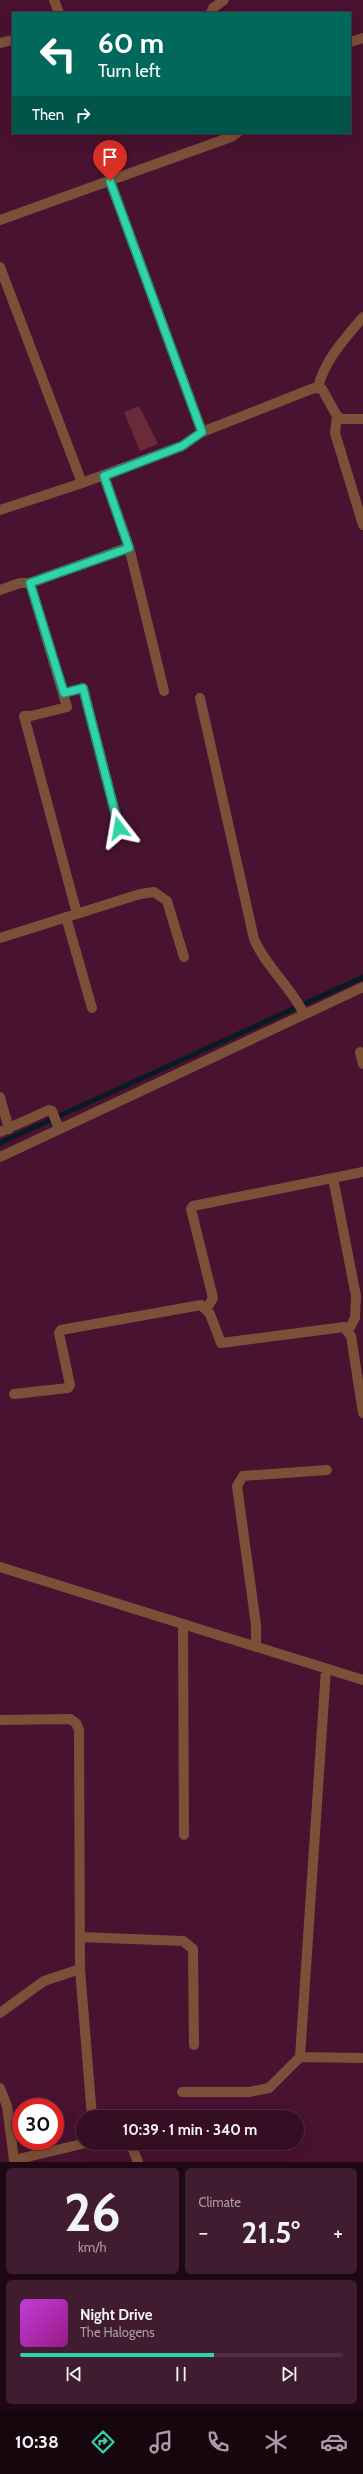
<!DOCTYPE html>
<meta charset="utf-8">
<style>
:root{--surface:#360e24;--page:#411c31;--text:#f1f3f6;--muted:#aa9ca6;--line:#502e41;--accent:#31d4a9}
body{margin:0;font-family:Cabin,sans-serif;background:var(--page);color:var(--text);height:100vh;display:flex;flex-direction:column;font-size:15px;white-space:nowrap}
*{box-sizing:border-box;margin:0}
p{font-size:13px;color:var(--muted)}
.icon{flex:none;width:22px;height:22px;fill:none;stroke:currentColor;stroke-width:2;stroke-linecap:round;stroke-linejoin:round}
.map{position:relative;height:2162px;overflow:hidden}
.side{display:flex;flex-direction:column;gap:6px;padding:6px;background:#1e0814;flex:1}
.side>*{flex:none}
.guide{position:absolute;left:12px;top:12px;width:339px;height:122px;border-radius:0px;box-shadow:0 4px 16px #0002,0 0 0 1px var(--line);background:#00695c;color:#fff;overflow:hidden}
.speed{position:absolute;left:12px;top:2098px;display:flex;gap:8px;font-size:20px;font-weight:700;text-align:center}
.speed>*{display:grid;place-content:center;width:52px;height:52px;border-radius:50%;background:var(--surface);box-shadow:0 4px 16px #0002,0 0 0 1px var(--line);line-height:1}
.speed .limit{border:6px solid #d22;background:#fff;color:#111}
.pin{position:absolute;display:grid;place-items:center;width:34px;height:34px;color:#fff;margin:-41px -17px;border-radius:50% 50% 50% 0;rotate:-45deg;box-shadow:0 0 4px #0007}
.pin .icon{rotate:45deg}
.me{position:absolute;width:44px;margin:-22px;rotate:346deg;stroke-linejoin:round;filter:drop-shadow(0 0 3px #0008)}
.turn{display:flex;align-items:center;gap:14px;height:84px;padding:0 20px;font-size:18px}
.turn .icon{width:52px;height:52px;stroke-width:2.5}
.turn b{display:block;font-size:28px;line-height:34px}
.then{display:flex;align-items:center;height:38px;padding:0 20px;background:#0003;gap:8px;font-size:15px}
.big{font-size:30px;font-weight:700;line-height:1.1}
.side .tile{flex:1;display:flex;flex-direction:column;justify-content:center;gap:6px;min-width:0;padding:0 14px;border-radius:6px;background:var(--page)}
.side .dial{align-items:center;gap:0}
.dial b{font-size:52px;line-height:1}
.song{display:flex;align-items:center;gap:12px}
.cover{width:48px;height:48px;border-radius:6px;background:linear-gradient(135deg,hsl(290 70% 55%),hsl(310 70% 35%))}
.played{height:4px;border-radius:2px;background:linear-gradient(90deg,var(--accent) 60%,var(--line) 60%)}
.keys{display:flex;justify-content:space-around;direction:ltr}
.heat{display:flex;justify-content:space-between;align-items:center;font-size:22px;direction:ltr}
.side .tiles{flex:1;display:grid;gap:6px;grid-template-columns:1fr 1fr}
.tile:last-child{grid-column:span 2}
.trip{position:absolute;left:76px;top:2110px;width:228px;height:40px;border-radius:20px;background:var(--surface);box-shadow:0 4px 16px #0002,0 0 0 1px var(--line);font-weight:700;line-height:40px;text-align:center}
.tab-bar{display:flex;height:64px;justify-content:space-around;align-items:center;background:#16060e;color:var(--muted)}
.tab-bar .icon{width:28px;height:28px}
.tab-bar .selected{color:var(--accent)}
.tab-bar b{font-size:18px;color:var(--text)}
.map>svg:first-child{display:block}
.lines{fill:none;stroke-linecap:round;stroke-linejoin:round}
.stream{stroke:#081b23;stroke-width:5}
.building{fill:#692b37}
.minor{stroke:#7a5038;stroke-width:10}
.route-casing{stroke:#208a6e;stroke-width:10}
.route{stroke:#31d4a9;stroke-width:7}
</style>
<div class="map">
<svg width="363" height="2162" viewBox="0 0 363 2162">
<rect width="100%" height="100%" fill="#481230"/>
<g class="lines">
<path class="stream" d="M 0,1143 L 363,977"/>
</g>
<path class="building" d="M 139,406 L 158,444 L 140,451 L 124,412 Z"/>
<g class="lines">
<path class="minor" d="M 54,0 L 59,13
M 211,13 L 213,8 L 224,0
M 350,42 L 363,38
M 0,43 L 13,40
M 110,181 L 202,432
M 0,220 L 231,137 L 237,133
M 0,267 L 82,483 L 0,510
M 318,387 C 325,360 345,338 363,317
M 337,416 L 335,433 L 363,525
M 104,476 L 129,547 L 164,691
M 82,483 L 182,446 L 202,432 L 314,388 L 322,389 L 337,416 L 342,419 L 363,419
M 30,583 L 67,707 L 31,716 L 24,716 L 77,914
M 0,590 L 20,583 L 30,583 L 129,547
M 64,693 L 83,688 L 119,828
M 200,698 L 254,939 C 266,967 291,987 304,1014
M 66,917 L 92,1008
M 0,938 L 140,894 L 154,892 L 167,901 L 184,957
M 360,1052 L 363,1064
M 0,1097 L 9,1129
M 0,1132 L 49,1110 L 52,1111 L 59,1129
M 0,1157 L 363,987
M 333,1178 L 356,1296 L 355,1318 L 348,1331
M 207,1308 L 213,1298 L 191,1209 L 193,1206 L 363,1172
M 14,1394 L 68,1388 L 70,1385 L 59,1333 L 61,1330 L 201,1305 L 210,1314 L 221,1343 L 344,1327 L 351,1336 L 363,1413
M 0,1567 L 363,1680
M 183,1625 L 184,1835
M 256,1647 L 256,1625 L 237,1486 L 243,1476 L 327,1470
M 326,1669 L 300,2057 L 363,2058
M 0,1720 L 70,1719 L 76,1723 L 79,1730 L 80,1969 L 92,2117
M 80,1937 L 183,1941 L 193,1949 L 194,2045
M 0,2013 L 44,1981 L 80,1969
M 0,2088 L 7,2106 L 14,2160 L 86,2143
M 182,2092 L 249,2092 L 269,2088 L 300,2057
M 124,2143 L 132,2147 L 138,2162"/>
</g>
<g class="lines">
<g class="route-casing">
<path id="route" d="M 110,181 L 202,432 L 182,446 L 104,476 L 129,548 L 30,583 L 64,693 L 83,688 L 119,828"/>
</g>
<use href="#route" class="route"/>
</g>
</svg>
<div class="speed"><div class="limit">30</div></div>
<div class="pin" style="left:110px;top:181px;background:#d93025"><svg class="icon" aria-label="arrive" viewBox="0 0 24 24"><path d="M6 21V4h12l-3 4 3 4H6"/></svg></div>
<svg class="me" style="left:119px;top:828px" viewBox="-20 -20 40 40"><path d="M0-17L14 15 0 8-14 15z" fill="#31d4a9" stroke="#fff" stroke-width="4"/></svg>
<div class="trip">10:39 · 1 min · 340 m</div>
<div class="guide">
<div class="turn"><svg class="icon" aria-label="left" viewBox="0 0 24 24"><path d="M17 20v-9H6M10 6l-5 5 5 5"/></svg><div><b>60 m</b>Turn left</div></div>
<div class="then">Then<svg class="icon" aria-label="right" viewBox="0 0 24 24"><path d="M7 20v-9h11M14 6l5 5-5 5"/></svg></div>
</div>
</div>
<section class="side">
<div class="tiles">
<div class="tile dial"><b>26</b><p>km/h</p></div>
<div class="tile"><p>Climate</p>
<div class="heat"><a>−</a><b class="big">21.5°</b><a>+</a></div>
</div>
<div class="tile">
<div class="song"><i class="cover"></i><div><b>Night Drive</b><p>The Halogens</p></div></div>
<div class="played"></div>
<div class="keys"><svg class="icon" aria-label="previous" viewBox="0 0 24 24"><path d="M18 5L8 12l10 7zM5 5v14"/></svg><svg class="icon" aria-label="pause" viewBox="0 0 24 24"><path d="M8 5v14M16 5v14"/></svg><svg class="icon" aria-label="next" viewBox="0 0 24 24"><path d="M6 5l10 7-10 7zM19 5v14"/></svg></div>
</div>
</div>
</section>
<nav class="tab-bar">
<b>10:38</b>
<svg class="icon selected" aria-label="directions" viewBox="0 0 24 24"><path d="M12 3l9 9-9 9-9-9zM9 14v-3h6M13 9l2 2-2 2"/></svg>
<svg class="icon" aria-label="music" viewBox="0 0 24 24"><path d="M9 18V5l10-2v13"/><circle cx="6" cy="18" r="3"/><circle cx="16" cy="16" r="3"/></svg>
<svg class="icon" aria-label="phone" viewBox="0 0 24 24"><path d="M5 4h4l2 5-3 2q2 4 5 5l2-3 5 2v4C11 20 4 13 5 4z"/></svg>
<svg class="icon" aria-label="climate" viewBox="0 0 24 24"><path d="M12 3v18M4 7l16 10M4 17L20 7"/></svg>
<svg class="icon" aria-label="car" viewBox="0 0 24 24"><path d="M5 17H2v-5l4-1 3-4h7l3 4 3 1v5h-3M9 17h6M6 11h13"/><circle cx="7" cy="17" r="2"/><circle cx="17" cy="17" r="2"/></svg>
</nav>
